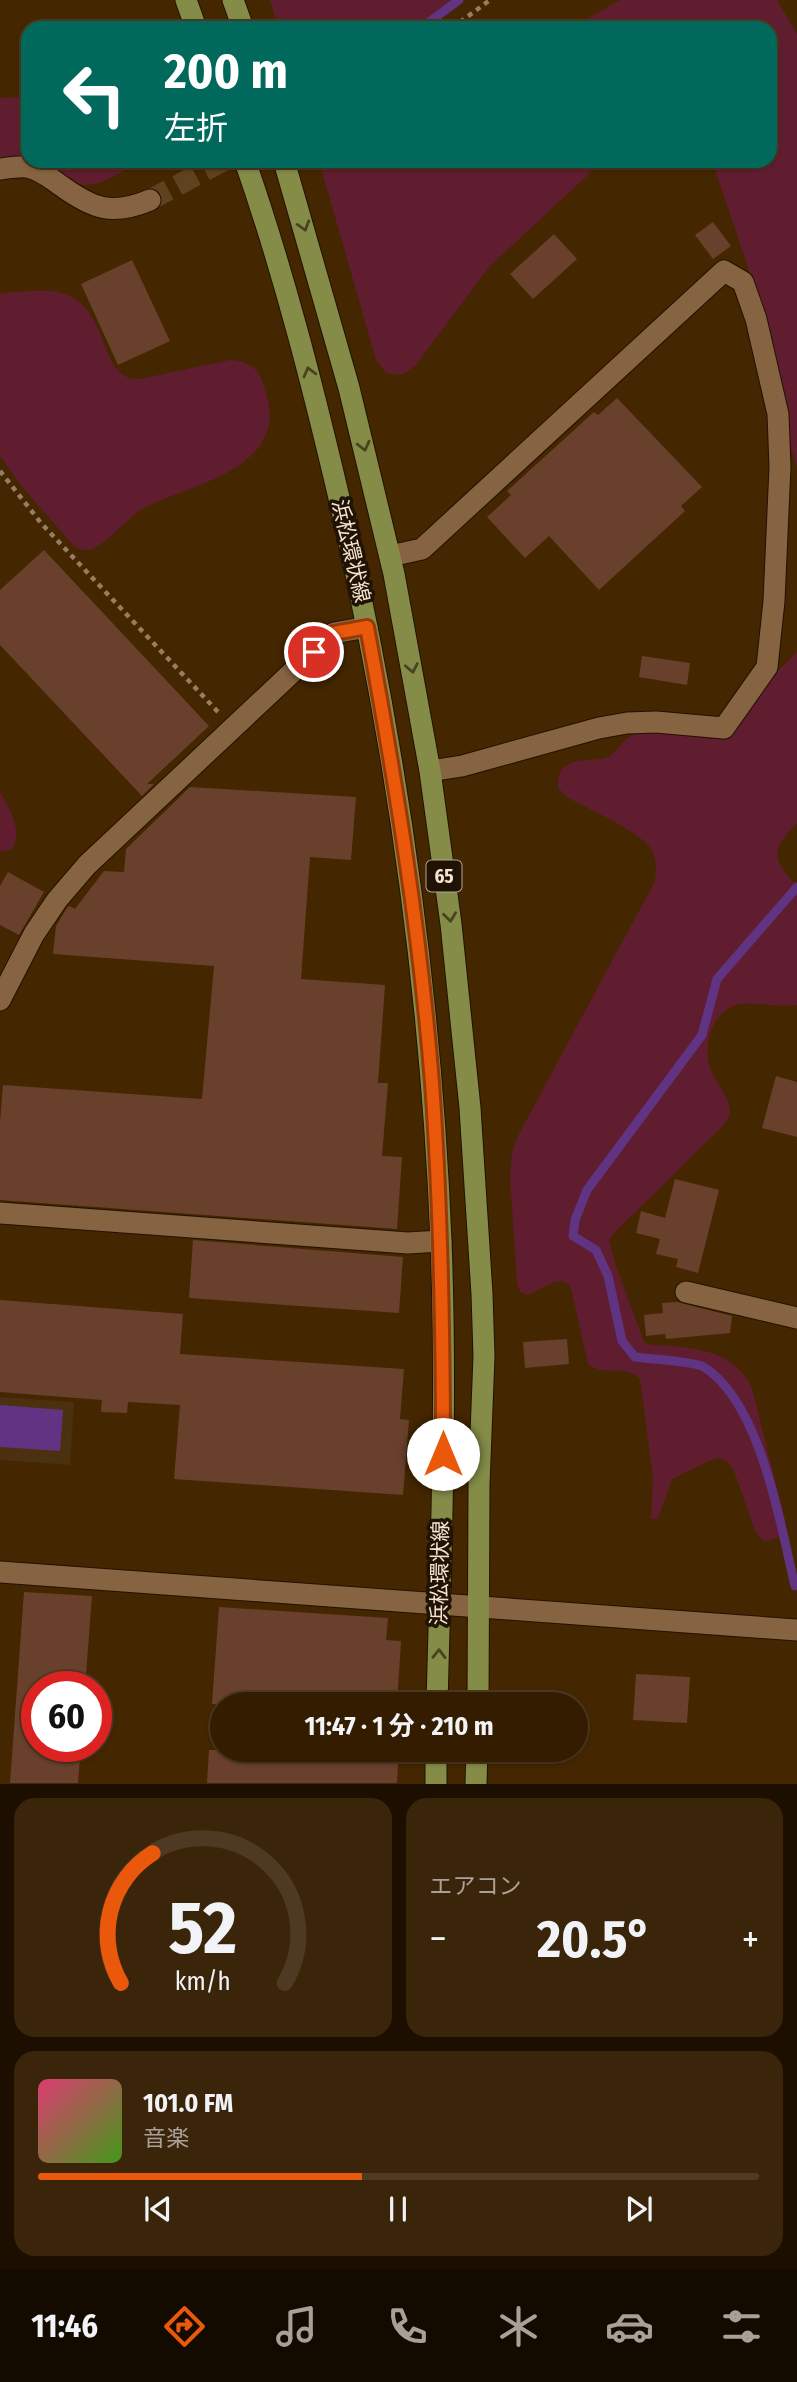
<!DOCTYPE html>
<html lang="ja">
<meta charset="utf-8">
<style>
:root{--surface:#331c00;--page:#3b250a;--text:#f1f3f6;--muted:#a9a199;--line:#4e3a22;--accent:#ea580c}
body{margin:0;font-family:"Fira Sans Condensed","Noto Sans JP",sans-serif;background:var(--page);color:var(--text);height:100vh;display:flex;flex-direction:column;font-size:26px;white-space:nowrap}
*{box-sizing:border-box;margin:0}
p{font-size:23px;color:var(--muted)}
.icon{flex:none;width:38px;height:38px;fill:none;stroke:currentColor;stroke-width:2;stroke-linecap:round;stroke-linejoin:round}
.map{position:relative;height:1784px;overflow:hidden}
.sheet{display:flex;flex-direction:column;gap:14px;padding:14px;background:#1c0f00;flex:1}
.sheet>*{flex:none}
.guide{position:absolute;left:21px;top:21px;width:756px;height:147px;border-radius:21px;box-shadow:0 2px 5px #0004,0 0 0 2px var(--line);background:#00695c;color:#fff;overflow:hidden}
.speed{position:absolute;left:21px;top:1671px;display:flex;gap:14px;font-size:35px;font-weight:700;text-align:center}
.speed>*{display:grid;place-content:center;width:91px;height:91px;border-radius:50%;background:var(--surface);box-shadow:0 2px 5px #0004,0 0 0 2px var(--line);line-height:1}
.speed .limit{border:10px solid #d22;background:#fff;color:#111}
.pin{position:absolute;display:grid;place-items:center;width:60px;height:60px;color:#fff;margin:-30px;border:4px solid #fff;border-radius:50%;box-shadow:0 2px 7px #0007}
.me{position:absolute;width:77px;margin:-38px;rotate:0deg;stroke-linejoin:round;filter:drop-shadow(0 0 5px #0008)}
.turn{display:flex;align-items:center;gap:24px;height:147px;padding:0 28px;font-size:32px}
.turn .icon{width:91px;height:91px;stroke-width:2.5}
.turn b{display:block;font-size:49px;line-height:60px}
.big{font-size:52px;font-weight:700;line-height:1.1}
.sheet .tile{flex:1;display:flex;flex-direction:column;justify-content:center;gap:10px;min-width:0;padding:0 24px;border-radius:21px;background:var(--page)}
.sheet .dial{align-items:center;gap:0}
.dial svg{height:182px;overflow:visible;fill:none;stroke:var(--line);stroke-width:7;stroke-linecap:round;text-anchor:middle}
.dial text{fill:var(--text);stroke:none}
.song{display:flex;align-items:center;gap:21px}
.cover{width:84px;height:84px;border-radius:10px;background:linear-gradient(135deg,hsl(340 70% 55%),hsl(100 70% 35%))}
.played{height:7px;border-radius:4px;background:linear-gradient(90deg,var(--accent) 45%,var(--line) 45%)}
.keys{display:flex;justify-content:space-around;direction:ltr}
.heat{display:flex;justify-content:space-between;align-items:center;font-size:38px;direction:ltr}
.sheet .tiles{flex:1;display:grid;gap:14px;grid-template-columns:1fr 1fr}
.tile:last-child{grid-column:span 2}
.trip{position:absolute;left:210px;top:1692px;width:378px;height:70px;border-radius:35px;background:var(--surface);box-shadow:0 2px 5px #0004,0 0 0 2px var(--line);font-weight:700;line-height:70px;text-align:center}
.tab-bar{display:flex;height:112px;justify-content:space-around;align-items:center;background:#140b00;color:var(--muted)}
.tab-bar .icon{width:49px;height:49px}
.tab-bar .selected{color:var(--accent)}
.tab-bar b{font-size:32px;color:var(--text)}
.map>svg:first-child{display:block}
.built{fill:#4b3110}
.green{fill:#601d2f}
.water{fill:#603483}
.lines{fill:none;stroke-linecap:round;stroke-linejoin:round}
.stream{stroke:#603483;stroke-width:9}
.building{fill:#69402b}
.street-tunnel{stroke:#5f421f;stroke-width:21;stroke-dasharray:21 10;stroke-linecap:butt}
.street-casing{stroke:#221202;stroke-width:23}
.secondary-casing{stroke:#221202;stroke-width:23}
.primary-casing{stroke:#221202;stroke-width:23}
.path{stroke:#977e60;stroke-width:4.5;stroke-dasharray:5 5;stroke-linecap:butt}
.street{stroke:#866441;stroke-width:21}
.secondary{stroke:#866441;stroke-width:21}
.primary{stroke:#848c48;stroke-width:21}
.oneway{stroke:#484320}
.route-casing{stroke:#983908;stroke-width:18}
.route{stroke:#ea580c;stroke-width:12}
.labels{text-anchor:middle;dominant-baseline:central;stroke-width:7;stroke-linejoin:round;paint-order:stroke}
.shield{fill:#201305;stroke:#b6a592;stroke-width:2}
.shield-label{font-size:19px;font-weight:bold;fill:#f6e3cf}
.street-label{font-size:21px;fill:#f6e3cf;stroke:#201305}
</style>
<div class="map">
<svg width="797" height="1784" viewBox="0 0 797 1784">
<rect width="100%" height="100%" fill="#442600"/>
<path class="built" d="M 0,1397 L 74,1402 L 70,1465 L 0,1460 Z"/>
<path class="green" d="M 270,0 L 452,0 L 414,28 L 278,28 Z
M 620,0 L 777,0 L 797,34 L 797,467 L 789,442 L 765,317 L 712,161 L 770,161 L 770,28 L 571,28 Z
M 28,97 L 28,157 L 0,159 L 0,98 Z
M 41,161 L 139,161 C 121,171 95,193 74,182 C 62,176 54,166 41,161 Z
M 319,161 L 603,161 L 490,266 L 416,365 L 402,375 L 386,373 L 376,360 Z
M 13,292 C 30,292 51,288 67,295 C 104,309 100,360 125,376 C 129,379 135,379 140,379 L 230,360 C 248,361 260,368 264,387 C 268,398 271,412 269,424 C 260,475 183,487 144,508 C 128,517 104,547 89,550 C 83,551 79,549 74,546 L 23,488 L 0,456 L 0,294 Z
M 797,652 L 797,823 C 771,850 771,859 797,886 L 797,1005 C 779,1008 760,1002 742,1004 C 715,1007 703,1040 709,1064 C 712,1079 729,1096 730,1109 C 731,1114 727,1120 725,1124 L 614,1233 L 609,1240 L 616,1266 L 644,1342 L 652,1345 C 690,1347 733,1348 752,1388 L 785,1520 C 783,1535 779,1540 763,1541 L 755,1531 L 734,1471 L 728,1462 L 719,1458 L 709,1461 L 672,1479 L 659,1516 L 656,1519 L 651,1519 L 653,1478 L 640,1379 C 627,1364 603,1377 588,1364 L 572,1292 L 569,1284 L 562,1281 L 554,1282 L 528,1295 L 520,1292 L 517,1283 L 510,1176 L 512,1153 L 519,1134 L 655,881 C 656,870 657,859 651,849 C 640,831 586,808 567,797 L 558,788 C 557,755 581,763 605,758 C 618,754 621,739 634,735 C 659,726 700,735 727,736 L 735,730 L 778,671 Z
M 0,792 C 10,808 24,833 11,850 L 0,851 Z"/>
<path class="water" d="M 0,1405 L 63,1410 L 60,1451 L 0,1447 Z"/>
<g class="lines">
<path class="stream" d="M 421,28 L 459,0
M 795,1586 C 780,1524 761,1403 704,1367 C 694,1361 650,1359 635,1357 L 622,1341 L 608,1276 L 596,1250 L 573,1236 L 575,1220 L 587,1190 L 702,1035 L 717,979 L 797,887"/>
</g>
<path class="building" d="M 713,222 L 731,246 L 713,259 L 695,235 Z
M 554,234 L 577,259 L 533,299 L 510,274 Z
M 132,260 L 170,341 L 118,365 L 81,284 Z
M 617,398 L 702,487 L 681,506 L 685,511 L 599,590 L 549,536 L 525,558 L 487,517 L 511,495 L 507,491 L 594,412 L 598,415 Z
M 44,550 L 209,726 L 147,784 L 154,784 L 142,796 L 0,645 L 0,590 Z
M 642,656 L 690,663 L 687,685 L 639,677 Z
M 190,787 L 356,797 L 351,860 L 310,857 L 301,979 L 385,985 L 378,1083 L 388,1083 L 382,1156 L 402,1157 L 397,1229 L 0,1200 L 0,1122 L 3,1085 L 202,1099 L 214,966 L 53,954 L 56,926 L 67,908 L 69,906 L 75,909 L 104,871 L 124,872 L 126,849 Z
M 8,872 L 44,892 L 19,935 L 0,925 L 0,886 Z
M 776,1076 L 797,1082 L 797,1137 L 762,1128 Z
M 675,1179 L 719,1190 L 698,1273 L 676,1267 L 678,1259 L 656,1254 L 660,1239 L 636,1233 L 641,1211 L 665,1218 Z
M 193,1240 L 403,1257 L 399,1313 L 189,1298 Z
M 0,1300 L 183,1314 L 180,1354 L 404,1369 L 400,1419 L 409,1420 L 403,1495 L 174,1479 L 180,1405 L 128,1402 L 127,1413 L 101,1412 L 102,1400 L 0,1392 Z
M 677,1302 L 732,1316 L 730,1333 L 666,1339 L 665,1334 L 646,1336 L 644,1315 L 663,1313 L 662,1303 Z
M 567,1339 L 569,1364 L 525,1368 L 523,1342 Z
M 24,1592 L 92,1596 L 85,1687 L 37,1687 L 37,1746 L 81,1746 L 78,1783 L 10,1783 Z
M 219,1607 L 388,1618 L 386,1640 L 401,1641 L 397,1704 L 212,1704 Z
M 636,1674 L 690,1677 L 687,1723 L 633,1720 Z
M 209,1750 L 399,1750 L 397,1783 L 207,1783 Z"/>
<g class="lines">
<path class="street-tunnel" d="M 150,200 L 223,161"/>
<g class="street-casing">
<path id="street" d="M 0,169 C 8,168 19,166 27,167 C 40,169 50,178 60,185 C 93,209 112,216 150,200
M 390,556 L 422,549 L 724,271 L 743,282 L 756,319 L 778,414 L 780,467 L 774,601 L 767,667 L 724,728 L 656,722 L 627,723 L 599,728 L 462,766 L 430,771
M 0,1000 L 34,934 L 57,900 L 87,865 L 334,633 L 367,627
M 0,1213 L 408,1243 L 441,1241
M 686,1292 L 797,1318"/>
</g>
<g class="secondary-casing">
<path id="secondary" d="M 0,1572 L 797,1630"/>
</g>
<g class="primary-casing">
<path id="primary" d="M 186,0 L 196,28
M 233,0 L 243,28
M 245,161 C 284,273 313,387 340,502 C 396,744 431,992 441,1241 C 447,1395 441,1550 437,1704
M 284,161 L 349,388 L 394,574 L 430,771 L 451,924 L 470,1108 L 482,1294 L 484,1356 L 479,1485 L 478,1704
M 436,1784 L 436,1750
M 476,1784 L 477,1750"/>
</g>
<path class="path" d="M 452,28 L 490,0
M 0,471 L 41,523 L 218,712"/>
<use href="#street" class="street"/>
<use href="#secondary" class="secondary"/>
<use href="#primary" class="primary"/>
</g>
<defs><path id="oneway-chevron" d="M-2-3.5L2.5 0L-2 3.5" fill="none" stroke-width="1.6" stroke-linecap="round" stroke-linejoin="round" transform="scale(1.75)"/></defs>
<g class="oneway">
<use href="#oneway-chevron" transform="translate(304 226) rotate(73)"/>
<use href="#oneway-chevron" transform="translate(309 372) rotate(-105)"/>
<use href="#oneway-chevron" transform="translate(364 446) rotate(76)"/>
<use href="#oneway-chevron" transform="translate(412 668) rotate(79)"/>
<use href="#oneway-chevron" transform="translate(450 917) rotate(83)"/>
<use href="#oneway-chevron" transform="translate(439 1654) rotate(-89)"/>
</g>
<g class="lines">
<g class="route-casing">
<path id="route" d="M 314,652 L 334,633 L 367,627 C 395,778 420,930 432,1083 C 441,1207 443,1330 443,1454"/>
</g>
<use href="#route" class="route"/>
</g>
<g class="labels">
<rect class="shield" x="426.5" y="860.5" width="35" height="31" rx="5"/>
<g class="shield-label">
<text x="444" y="876">65</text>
</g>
<g class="street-label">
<text transform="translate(351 551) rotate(77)">浜松環状線</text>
<text transform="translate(440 1573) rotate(-89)">浜松環状線</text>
</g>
</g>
</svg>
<div class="speed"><div class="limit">60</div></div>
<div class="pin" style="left:314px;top:652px;background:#d93025"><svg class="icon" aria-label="arrive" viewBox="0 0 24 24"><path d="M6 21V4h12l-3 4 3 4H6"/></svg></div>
<svg class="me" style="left:443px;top:1454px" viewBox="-20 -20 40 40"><circle r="19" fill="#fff"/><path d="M0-13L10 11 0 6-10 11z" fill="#ea580c"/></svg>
<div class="trip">11:47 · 1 分 · 210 m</div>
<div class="guide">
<div class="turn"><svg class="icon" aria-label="left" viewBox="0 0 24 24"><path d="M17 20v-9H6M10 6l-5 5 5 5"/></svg><div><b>200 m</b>左折</div></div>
</div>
</div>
<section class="sheet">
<div class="tiles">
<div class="tile dial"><svg viewBox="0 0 100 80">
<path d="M14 69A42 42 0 1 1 86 69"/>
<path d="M14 69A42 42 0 0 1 28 12" stroke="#ea580c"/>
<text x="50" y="56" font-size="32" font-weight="700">52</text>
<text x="50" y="72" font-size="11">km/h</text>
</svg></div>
<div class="tile"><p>エアコン</p>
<div class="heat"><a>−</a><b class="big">20.5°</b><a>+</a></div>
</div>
<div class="tile">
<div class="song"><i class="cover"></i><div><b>101.0 FM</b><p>音楽</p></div></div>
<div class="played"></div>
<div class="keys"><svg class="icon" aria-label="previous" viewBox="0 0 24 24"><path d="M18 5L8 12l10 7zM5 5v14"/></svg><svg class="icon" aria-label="pause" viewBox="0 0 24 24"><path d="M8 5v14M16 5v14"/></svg><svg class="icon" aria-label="next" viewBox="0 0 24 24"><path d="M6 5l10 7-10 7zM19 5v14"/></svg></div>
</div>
</div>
</section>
<nav class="tab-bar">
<b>11:46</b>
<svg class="icon selected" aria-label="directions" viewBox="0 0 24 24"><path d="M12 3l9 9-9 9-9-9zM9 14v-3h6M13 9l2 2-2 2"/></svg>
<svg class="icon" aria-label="music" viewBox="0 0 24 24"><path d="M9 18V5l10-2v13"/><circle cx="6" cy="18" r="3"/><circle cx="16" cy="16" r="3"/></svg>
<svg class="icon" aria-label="phone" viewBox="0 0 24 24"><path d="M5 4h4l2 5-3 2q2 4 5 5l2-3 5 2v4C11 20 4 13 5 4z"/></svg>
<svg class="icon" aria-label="climate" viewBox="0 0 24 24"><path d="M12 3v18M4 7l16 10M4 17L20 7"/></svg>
<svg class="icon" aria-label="car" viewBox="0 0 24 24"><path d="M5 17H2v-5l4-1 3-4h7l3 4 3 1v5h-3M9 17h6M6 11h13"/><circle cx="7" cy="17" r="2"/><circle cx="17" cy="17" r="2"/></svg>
<svg class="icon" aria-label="filters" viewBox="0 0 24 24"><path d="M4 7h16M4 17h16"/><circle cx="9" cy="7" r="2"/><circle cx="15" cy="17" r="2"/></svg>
</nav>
